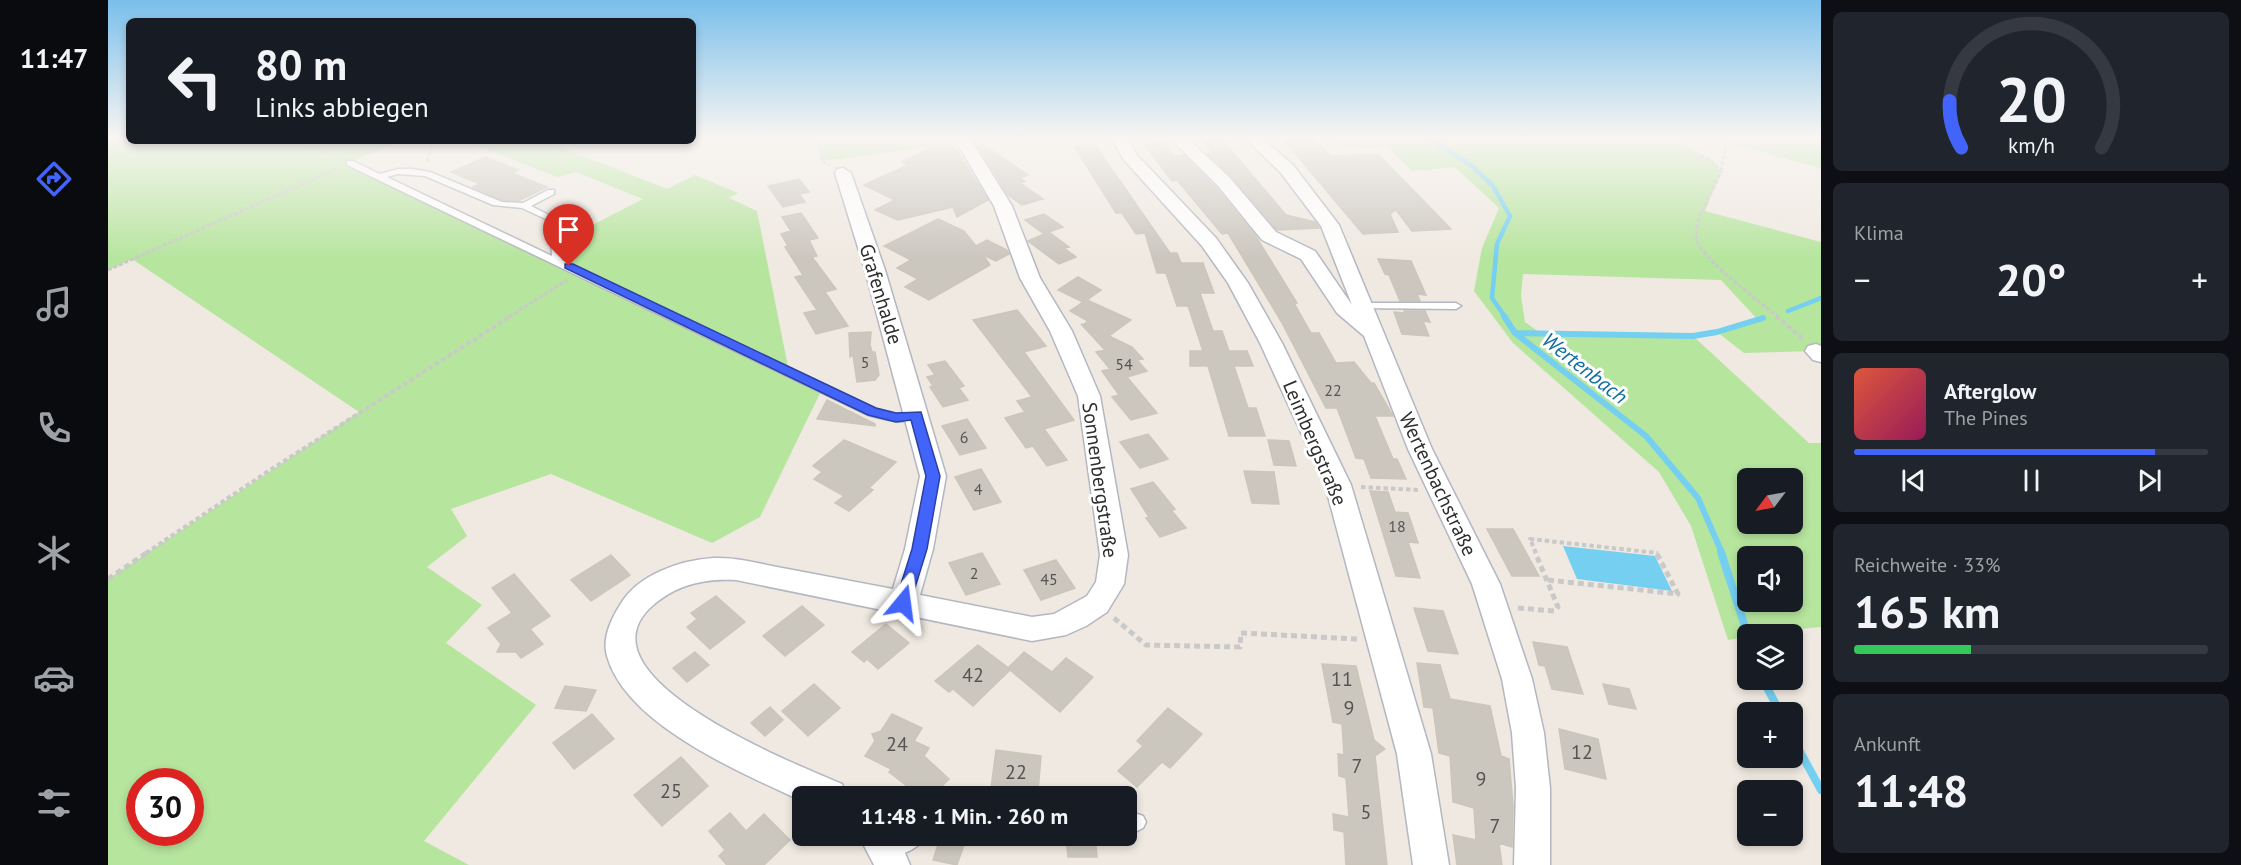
<!DOCTYPE html>
<html lang="de">
<meta charset="utf-8">
<style>
:root{--surface:#171b24;--page:#20242c;--text:#f1f3f6;--muted:#9ea1a6;--line:#363941;--accent:#4264fb}
body{margin:0;font-family:"PT Sans",sans-serif;background:var(--page);color:var(--text);height:100vh;display:flex;flex-direction:column;font-size:22px;white-space:nowrap}
*{box-sizing:border-box;margin:0}
p{font-size:20px;color:var(--muted)}
.icon{flex:none;width:33px;height:33px;fill:none;stroke:currentColor;stroke-width:2;stroke-linecap:round;stroke-linejoin:round}
.map{position:relative;flex:1;overflow:hidden}
.sheet{display:flex;flex-direction:column;gap:12px;padding:12px;background:#0d0f14;width:420px}
.sheet>*{flex:none}
.top-card{position:absolute;left:18px;top:18px;width:570px;height:126px;border-radius:9px;box-shadow:0 3px 9px #0003;background:#171b24;color:var(--text);overflow:hidden}
.needle{width:39px;rotate:238deg}
.controls{position:absolute;left:1629px;top:468px;display:grid;gap:12px}
.controls a{display:grid;place-items:center;width:66px;height:66px;border-radius:9px;background:var(--surface);box-shadow:0 3px 9px #0003;font-size:30px}
.speed{position:absolute;left:18px;top:768px;display:flex;gap:12px;font-size:30px;font-weight:700;text-align:center}
.speed>*{display:grid;place-content:center;width:78px;height:78px;border-radius:50%;background:var(--surface);box-shadow:0 3px 9px #0003;line-height:1}
.speed .limit{border:9px solid #d22;background:#fff;color:#111}
.pin{position:absolute;display:grid;place-items:center;width:51px;height:51px;color:#fff;margin:-62px -26px;border-radius:50% 50% 50% 0;rotate:-45deg;box-shadow:0 0 6px #0007}
.pin .icon{rotate:45deg}
.me{position:absolute;width:66px;margin:-33px;rotate:16deg;stroke-linejoin:round;filter:drop-shadow(0 0 4px #0008)}
.turn{display:flex;align-items:center;gap:21px;height:126px;padding:0 30px;font-size:27px}
.turn .icon{width:78px;height:78px;stroke-width:2.5}
.turn b{display:block;font-size:42px;line-height:51px}
.big{font-size:45px;font-weight:800;line-height:1.1}
.sheet .widget{flex:1;display:flex;flex-direction:column;justify-content:center;gap:9px;min-width:0;padding:0 21px;border-radius:9px;background:var(--page)}
.sheet .dial{align-items:center;gap:0}
.dial svg{height:156px;overflow:visible;fill:none;stroke:var(--line);stroke-width:7;stroke-linecap:round;text-anchor:middle}
.dial text{fill:var(--text);stroke:none}
.song{display:flex;align-items:center;gap:18px}
.cover{width:72px;height:72px;border-radius:9px;background:linear-gradient(135deg,hsl(10 70% 55%),hsl(330 70% 35%))}
.played{height:6px;border-radius:3px;background:linear-gradient(90deg,var(--accent) 85%,var(--line) 85%)}
.keys{display:flex;justify-content:space-around;direction:ltr}
.heat{display:flex;justify-content:space-between;align-items:center;font-size:33px;direction:ltr}
.charge{height:9px;border-radius:4px;background:linear-gradient(90deg,#34c759 33%,var(--line) 0)}
.trip{position:absolute;left:684px;top:786px;width:345px;height:60px;border-radius:9px;background:var(--surface);box-shadow:0 3px 9px #0003;font-weight:800;line-height:60px;text-align:center}
main{display:flex;flex:1;min-height:0}
.tab-bar{display:flex;flex-direction:column;width:108px;justify-content:space-around;align-items:center;background:#090b0e;color:var(--muted)}
.tab-bar .icon{width:42px;height:42px}
.tab-bar .active{color:var(--accent)}
.tab-bar b{font-size:27px;color:var(--text)}
.map>svg:first-child{display:block}
.green{fill:#b6e59e;fill-rule:evenodd}
.water{fill:#75cff0}
.lines{fill:none;stroke-linecap:round;stroke-linejoin:round}
.stream-far2{stroke:#75cff0;stroke-width:4.5}
.stream-far1{stroke:#75cff0;stroke-width:6}
.stream{stroke:#75cff0;stroke-width:8}
.building{fill:#cbc7bf;stroke:#cbc5ba;stroke-width:1.5}
.lane-casing{stroke:#b4b7c1;stroke-width:3}
.street-casing{stroke:#b4b7c1;stroke-width:3}
.path-far2{stroke:#c9c9c9;stroke-width:3;stroke-dasharray:4 2;stroke-linecap:butt}
.path-far1{stroke:#c9c9c9;stroke-width:4;stroke-dasharray:4.5 3;stroke-linecap:butt}
.path{stroke:#c9c9c9;stroke-width:5;stroke-dasharray:6 4;stroke-linecap:butt}
.lane{fill:#fff;fill-rule:evenodd}
.street{fill:#fff;fill-rule:evenodd}
.route{fill:#4264fb;stroke:#2b41a3;stroke-width:1.5}
.labels{text-anchor:middle;dominant-baseline:central;stroke-width:6;stroke-linejoin:round;paint-order:stroke}
.number-label{font-size:16px;fill:#555452}
.street-label{font-size:20px;fill:#2e2e2e;stroke:#fff}
.near-number-label{font-size:20px;fill:#555452}
.water-label{font-size:21px;font-style:italic;fill:#0d6fa3;stroke:#fff}
</style>
<main>
<nav class="tab-bar">
<b>11:47</b>
<svg class="icon active" aria-label="directions" viewBox="0 0 24 24"><path d="M12 3l9 9-9 9-9-9zM9 14v-3h6M13 9l2 2-2 2"/></svg>
<svg class="icon" aria-label="music" viewBox="0 0 24 24"><path d="M9 18V5l10-2v13"/><circle cx="6" cy="18" r="3"/><circle cx="16" cy="16" r="3"/></svg>
<svg class="icon" aria-label="phone" viewBox="0 0 24 24"><path d="M5 4h4l2 5-3 2q2 4 5 5l2-3 5 2v4C11 20 4 13 5 4z"/></svg>
<svg class="icon" aria-label="climate" viewBox="0 0 24 24"><path d="M12 3v18M4 7l16 10M4 17L20 7"/></svg>
<svg class="icon" aria-label="car" viewBox="0 0 24 24"><path d="M5 17H2v-5l4-1 3-4h7l3 4 3 1v5h-3M9 17h6M6 11h13"/><circle cx="7" cy="17" r="2"/><circle cx="17" cy="17" r="2"/></svg>
<svg class="icon" aria-label="filters" viewBox="0 0 24 24"><path d="M4 7h16M4 17h16"/><circle cx="9" cy="7" r="2"/><circle cx="15" cy="17" r="2"/></svg>
</nav>
<div class="map">
<svg width="1713" height="865" viewBox="0 0 1713 865">
<rect width="100%" height="100%" fill="#efe9e1"/>
<path class="green" d="M 0,138 L 21,138 L 21,141 L 295,141 L 243,162 L 449,260 L 449,243 L 535,199 L 468,172 L 449,177 L 357,141 L 437,141 L 559,189 L 587,175 L 630,193 L 621,198 L 649,211 L 681,372 L 714,389 L 652,517 L 604,543 L 443,474 L 343,509 L 359,536 L 319,567 L 374,605 L 338,643 L 428,705 L 316,841 L 361,865 L 0,865 L 0,579 L 251,412 L 24,259 L 0,270 ZM 32,782 L 82,782 L 82,832 L 32,832 Z
M 710,138 L 894,138 L 714,161 Z
M 1230,138 L 1561,138 L 1605,162 L 1613,172 L 1597,211 L 1713,242 L 1713,349 L 1708,351 L 1636,353 L 1609,332 L 1650,320 L 1613,280 L 1415,274 L 1413,296 L 1417,322 L 1434,334 L 1585,336 L 1701,443 L 1713,443 L 1713,627 L 1640,634 L 1639,637 L 1620,640 L 1583,526 L 1551,472 L 1405,343 L 1366,291 L 1374,248 L 1391,208 L 1347,167 L 1304,171 L 1280,147 L 1240,149 ZM 1640,478 L 1684,478 L 1684,524 L 1640,524 ZM 1640,556 L 1684,556 L 1684,602 L 1640,602 Z
M 1619,138 L 1697,138 L 1713,141 L 1713,168 L 1619,143 Z"/>
<path class="water" d="M 1455,546 L 1547,556 L 1564,591 L 1469,579 Z"/>
<g class="lines">
<path class="stream-far2" d="M 1321,138 L 1364,166 L 1385,186 L 1402,216 L 1389,244 L 1384,298 L 1397,317
M 1680,311 L 1713,298"/>
<path class="stream-far1" d="M 1396,316 L 1407,333 L 1538,436 L 1590,498 L 1614,553
M 1407,333 L 1585,336 L 1609,332 L 1655,318"/>
<path class="stream" d="M 1613,552 L 1640,636
M 1655,680 L 1672,712
M 1684,737 L 1713,790"/>
</g>
<path class="building" d="M 1093,138 L 1113,138 L 1178,215 L 1207,222 L 1211,228 L 1169,230 L 1124,177 L 1099,153 L 1105,153 Z
M 1174,138 L 1204,138 L 1223,156 L 1270,154 L 1343,229 L 1304,231 L 1288,210 L 1282,214 L 1290,232 L 1255,234 Z
M 1056,143 L 1066,156 L 1076,155 L 1108,188 L 1147,235 L 1189,303 L 1186,303 L 1203,333 L 1211,333 L 1228,363 L 1246,362 L 1263,383 L 1266,383 L 1285,416 L 1267,416 L 1285,459 L 1289,459 L 1298,479 L 1263,478 L 1256,459 L 1248,458 L 1229,408 L 1218,408 L 1173,321 L 1120,233 L 1114,234 L 1069,180 L 1064,181 L 1037,145 Z
M 876,145 L 920,175 L 911,178 L 917,181 L 912,183 L 935,199 L 914,205 L 900,195 L 870,146 Z
M 987,145 L 1062,253 L 1069,253 L 1073,263 L 1095,263 L 1106,293 L 1092,293 L 1105,331 L 1114,331 L 1121,351 L 1139,351 L 1145,366 L 1126,366 L 1140,408 L 1148,408 L 1157,436 L 1121,436 L 1100,366 L 1082,366 L 1082,351 L 1095,351 L 1080,306 L 1069,306 L 1058,273 L 1049,273 L 1037,233 L 1028,234 L 1014,213 L 1008,213 L 966,146 Z
M 846,146 L 880,200 L 849,217 L 845,207 L 790,220 L 767,210 L 787,200 L 756,185 L 800,165 L 794,162 L 821,149 Z
M 378,157 L 410,170 L 404,173 L 439,187 L 410,201 L 394,200 L 365,187 L 372,184 L 343,172 Z
M 691,179 L 701,192 L 691,194 L 697,202 L 675,207 L 660,186 Z
M 693,213 L 710,238 L 701,240 L 709,256 L 704,257 L 728,289 L 717,292 L 740,326 L 708,334 L 696,313 L 709,310 L 687,277 L 695,275 L 677,247 L 680,246 L 673,234 L 683,231 L 674,217 Z
M 936,214 L 955,227 L 941,232 L 961,247 L 956,248 L 968,257 L 951,264 L 920,241 L 936,234 L 917,220 Z
M 830,219 L 856,231 L 868,246 L 879,240 L 899,250 L 901,254 L 888,261 L 875,255 L 882,265 L 821,300 L 797,287 L 810,279 L 789,268 L 803,260 L 776,246 Z
M 1270,259 L 1303,261 L 1318,295 L 1309,294 L 1312,301 L 1292,301 L 1281,275 L 1277,274 Z
M 970,277 L 993,290 L 979,300 L 1023,320 L 1001,336 L 1024,347 L 1035,359 L 1029,360 L 1039,371 L 1019,377 L 1049,413 L 1023,420 L 1004,397 L 1011,395 L 994,371 L 1002,369 L 988,352 L 997,350 L 973,324 L 993,333 L 976,324 L 980,321 L 962,311 L 975,302 L 950,290 Z
M 909,310 L 938,346 L 916,352 L 966,420 L 936,429 L 959,460 L 939,466 L 925,446 L 918,448 L 897,418 L 917,412 L 909,401 L 924,397 L 865,320 Z
M 1296,311 L 1317,311 L 1322,322 L 1315,321 L 1321,336 L 1294,334 L 1286,312 L 1297,313 Z
M 763,332 L 762,345 L 764,352 L 767,352 L 771,375 L 767,380 L 749,382 L 745,355 L 742,357 L 741,333 Z
M 837,361 L 856,386 L 851,388 L 860,400 L 835,407 L 822,387 L 825,386 L 819,377 L 827,375 L 820,365 Z
M 719,400 L 767,424 L 767,426 L 709,419 Z
M 859,419 L 878,448 L 852,455 L 834,426 Z
M 1040,434 L 1060,459 L 1032,468 L 1012,442 Z
M 736,440 L 788,462 L 761,488 L 765,490 L 741,511 L 727,503 L 736,496 L 706,479 L 714,472 L 705,466 Z
M 1160,440 L 1181,441 L 1188,466 L 1166,465 Z
M 873,469 L 893,502 L 866,510 L 847,477 Z
M 1136,471 L 1166,472 L 1171,504 L 1144,503 Z
M 1045,482 L 1067,509 L 1064,511 L 1078,528 L 1052,537 L 1038,518 L 1041,517 L 1023,489 Z
M 1262,491 L 1280,492 L 1287,512 L 1300,513 L 1310,543 L 1300,542 L 1312,578 L 1288,576 Z
M 1379,529 L 1405,529 L 1431,576 L 1404,576 Z
M 874,553 L 892,584 L 858,595 L 841,563 Z
M 503,555 L 522,575 L 483,601 L 463,580 Z
M 948,560 L 967,588 L 933,600 L 916,570 Z
M 406,574 L 442,616 L 422,629 L 435,644 L 413,658 L 408,652 L 389,652 L 393,644 L 380,628 L 404,613 L 384,588 Z
M 608,596 L 637,622 L 602,649 L 579,627 L 589,619 L 583,613 Z
M 694,606 L 716,625 L 677,656 L 655,636 Z
M 1306,608 L 1335,611 L 1350,654 L 1320,651 Z
M 778,624 L 801,643 L 770,669 L 759,659 L 756,662 L 744,652 Z
M 1425,642 L 1459,647 L 1475,694 L 1444,689 L 1437,666 L 1431,665 Z
M 870,645 L 902,669 L 900,668 L 916,652 L 944,672 L 958,658 L 985,677 L 952,712 L 902,670 L 865,706 L 845,689 L 841,692 L 827,681 Z
M 587,652 L 601,665 L 579,682 L 565,668 Z
M 1309,663 L 1332,665 L 1342,699 L 1382,706 L 1393,756 L 1401,759 L 1405,806 L 1404,847 L 1391,843 L 1394,865 L 1349,865 L 1345,835 L 1368,840 L 1366,808 L 1345,802 L 1342,756 L 1331,753 L 1325,708 L 1316,707 Z
M 1214,664 L 1248,666 L 1266,740 L 1277,749 L 1267,756 L 1279,865 L 1238,865 L 1236,832 L 1226,830 L 1225,814 L 1241,817 L 1238,778 L 1231,776 L 1230,754 L 1236,755 L 1234,724 L 1225,722 Z
M 706,684 L 732,708 L 700,736 L 674,711 Z
M 1495,684 L 1521,689 L 1528,709 L 1501,704 Z
M 457,686 L 488,690 L 478,711 L 447,708 Z
M 662,707 L 675,720 L 657,736 L 643,723 Z
M 1060,708 L 1094,734 L 1062,768 L 1054,762 L 1029,787 L 1010,771 L 1035,746 L 1029,741 Z
M 484,714 L 506,739 L 466,769 L 445,743 Z
M 784,714 L 814,728 L 806,741 L 821,748 L 816,756 L 841,779 L 824,796 L 812,796 L 781,772 L 783,769 L 757,756 L 767,741 L 764,734 L 773,731 Z
M 1451,729 L 1490,739 L 1498,779 L 1457,769 Z
M 888,750 L 933,756 L 930,792 L 909,789 L 900,796 L 883,789 Z
M 573,757 L 600,786 L 554,826 L 526,795 Z
M 622,813 L 638,831 L 656,814 L 682,840 L 656,865 L 619,865 L 611,856 L 617,850 L 601,831 Z
M 833,836 L 858,839 L 849,865 L 825,860 Z
M 958,836 L 987,836 L 989,857 L 960,857 Z"/>
<g class="lines">
<g class="lane-casing">
<path id="lane" d="M 239,161 L 245,161 L 272,174 L 290,169 L 304,169 L 322,172 L 394,202 L 415,203 L 440,190 L 446,190 L 446,194 L 423,206 L 451,220 L 454,260 L 768,409 L 788,414 L 808,411 L 814,415 C 800,427 776,419 760,415 L 239,165 ZM 290,174 L 317,176 L 385,205 L 414,208 L 442,221 L 444,256 L 279,177 Z
M 1254,303 L 1348,303 L 1353,306 L 1348,309 L 1250,308 L 1249,306 Z
M 1018,810 L 1035,816 L 1038,822 L 1035,828 L 1029,831 L 1018,827 Z
M 792,836 L 818,836 C 813,848 792,855 780,860 L 774,857 L 771,851 L 774,845 Z"/>
</g>
<g class="street-casing">
<path id="street" d="M 857,138 L 863,140 L 904,206 L 932,278 L 964,331 L 992,396 L 1020,555 L 1016,584 L 999,612 L 978,626 L 958,635 L 924,641 L 628,580 C 596,578 567,585 543,607 C 467,678 690,765 734,784 L 739,796 L 694,796 L 694,801 C 634,773 518,725 499,656 C 494,639 503,619 512,605 C 530,574 573,560 606,558 C 628,557 648,563 669,567 C 708,574 746,582 785,589 L 797,549 L 812,476 L 757,270 L 727,173 L 729,169 L 735,168 L 743,173 L 777,270 L 838,476 L 825,549 L 812,595 L 924,617 L 946,614 L 979,596 L 988,582 L 992,555 L 970,396 L 942,331 L 912,278 L 886,206 L 849,143 Z
M 1003,138 L 1019,138 L 1029,155 L 1108,238 L 1140,283 L 1174,343 L 1243,485 L 1323,754 L 1341,865 L 1305,865 L 1289,754 L 1217,485 L 1152,343 L 1120,283 L 1094,246 L 1016,160 Z
M 1062,138 L 1079,138 L 1122,178 L 1168,232 L 1207,251 L 1244,305 L 1213,226 L 1173,173 L 1137,138 L 1154,138 L 1185,165 L 1231,225 L 1324,449 L 1392,584 L 1424,679 L 1436,733 L 1442,788 L 1442,865 L 1406,865 L 1408,788 L 1404,733 L 1394,679 L 1364,584 L 1300,449 L 1256,336 L 1229,313 L 1193,259 L 1154,240 L 1110,186 Z
M 1708,344 L 1713,346 L 1713,362 L 1705,360 L 1697,351 L 1700,346 Z
M 751,836 L 790,836 L 802,865 L 766,865 Z"/>
</g>
<path class="path-far2" d="M 710,138 L 714,161 L 721,165
M 728,138 L 733,161
M 1561,138 L 1605,162 L 1613,172 C 1605,191 1588,215 1588,237 C 1588,255 1654,303 1670,317
M 190,141 L 233,159
M 319,162 L 326,141
M 1613,171 L 1619,138
M 0,270 L 233,167
M 401,317 L 459,280"/>
<path class="path-far1" d="M 1668,316 L 1696,340
M 1253,487 L 1311,490
M 38,553 L 159,472 L 403,316
M 1428,553 L 1422,539 L 1550,553"/>
<path class="path" d="M 0,579 L 40,552
M 1440,580 L 1570,594 L 1548,552
M 1410,608 L 1446,611 L 1450,607 L 1427,552
M 1006,618 L 1038,645 L 1132,647 L 1133,633 L 1249,639"/>
<use href="#lane" class="lane"/>
<use href="#street" class="street"/>
</g>
<linearGradient id="sky" x2="0" y2="1"><stop stop-color="#7abfeb"/><stop offset="0.53" stop-color="#f8f5f2"/><stop offset="1" stop-color="#f8f5f2" stop-opacity="0"/></linearGradient>
<rect width="1713" height="259" fill="url(#sky)"/>
<path class="route" d="M 457,264 L 465,264 L 768,408 L 788,413 L 813,412 L 832,476 L 819,549 L 801,607 L 790,607 L 787,603 L 804,549 L 818,476 L 803,420 L 788,422 L 760,415 L 457,268 Z"/>
<g class="labels">
<g class="number-label">
<text x="757" y="362">5</text>
<text x="1016" y="364">54</text>
<text x="1225" y="390">22</text>
<text x="856" y="437">6</text>
<text x="870" y="489">4</text>
<text x="1289" y="526">18</text>
<text x="866" y="573">2</text>
<text x="941" y="579">45</text>
</g>
<g class="street-label">
<text transform="translate(773 294) rotate(73)">Grafenhalde</text>
<text transform="translate(1207 443) rotate(67)">Leimbergstraße</text>
<text transform="translate(992 480) rotate(82)">Sonnenbergstraße</text>
<text transform="translate(1330 484) rotate(65)">Wertenbachstraße</text>
</g>
<g class="near-number-label">
<text x="865" y="675">42</text>
<text x="1234" y="679">11</text>
<text x="1241" y="708">9</text>
<text x="789" y="744">24</text>
<text x="1474" y="752">12</text>
<text x="1249" y="766">7</text>
<text x="908" y="772">22</text>
<text x="1373" y="779">9</text>
<text x="563" y="791">25</text>
<text x="1258" y="812">5</text>
<text x="1387" y="826">7</text>
</g>
<g class="water-label">
<text transform="translate(1477 368) rotate(38)">Wertenbach</text>
</g>
</g>
</svg>
<div class="controls">
<a><svg class="needle" viewBox="-14 -14 28 28"><path d="M0-13l5 13h-10z" fill="#e53935"/><path d="M0 13l5-13h-10z" fill="#9ea1a6"/></svg></a>
<a><svg class="icon" aria-label="sound" viewBox="0 0 24 24"><path d="M4 9h4l5-4v14l-5-4H4zM17 9q2 3 0 6"/></svg></a>
<a><svg class="icon" aria-label="layers" viewBox="0 0 24 24"><path d="M12 4l9 5-9 5-9-5zM3 14l9 5 9-5"/></svg></a>
<a>+</a>
<a>−</a>
</div>
<div class="speed"><div class="limit">30</div></div>
<div class="pin" style="left:461px;top:266px;background:#d93025"><svg class="icon" aria-label="arrive" viewBox="0 0 24 24"><path d="M6 21V4h12l-3 4 3 4H6"/></svg></div>
<svg class="me" style="left:795px;top:603px" viewBox="-20 -20 40 40"><path d="M0-17L14 15 0 8-14 15z" fill="#4264fb" stroke="#fff" stroke-width="4"/></svg>
<div class="trip">11:48 · 1 Min. · 260 m</div>
<div class="top-card">
<div class="turn"><svg class="icon" aria-label="left" viewBox="0 0 24 24"><path d="M17 20v-9H6M10 6l-5 5 5 5"/></svg><div><b>80 m</b>Links abbiegen</div></div>
</div>
</div>
<section class="sheet">
<div class="widget dial"><svg viewBox="0 0 100 80">
<path d="M14 69A42 42 0 1 1 86 69"/>
<path d="M14 69A42 42 0 0 1 8 45" stroke="#4264fb"/>
<text x="50" y="56" font-size="32" font-weight="700">20</text>
<text x="50" y="72" font-size="11">km/h</text>
</svg></div>
<div class="widget"><p>Klima</p>
<div class="heat"><a>−</a><b class="big">20°</b><a>+</a></div>
</div>
<div class="widget">
<div class="song"><i class="cover"></i><div><b>Afterglow</b><p>The Pines</p></div></div>
<div class="played"></div>
<div class="keys"><svg class="icon" aria-label="previous" viewBox="0 0 24 24"><path d="M18 5L8 12l10 7zM5 5v14"/></svg><svg class="icon" aria-label="pause" viewBox="0 0 24 24"><path d="M8 5v14M16 5v14"/></svg><svg class="icon" aria-label="next" viewBox="0 0 24 24"><path d="M6 5l10 7-10 7zM19 5v14"/></svg></div>
</div>
<div class="widget"><p>Reichweite · 33%</p><b class="big">165 km</b><div class="charge"></div></div>
<div class="widget"><p>Ankunft</p><b class="big">11:48</b></div>
</section>
</main>
